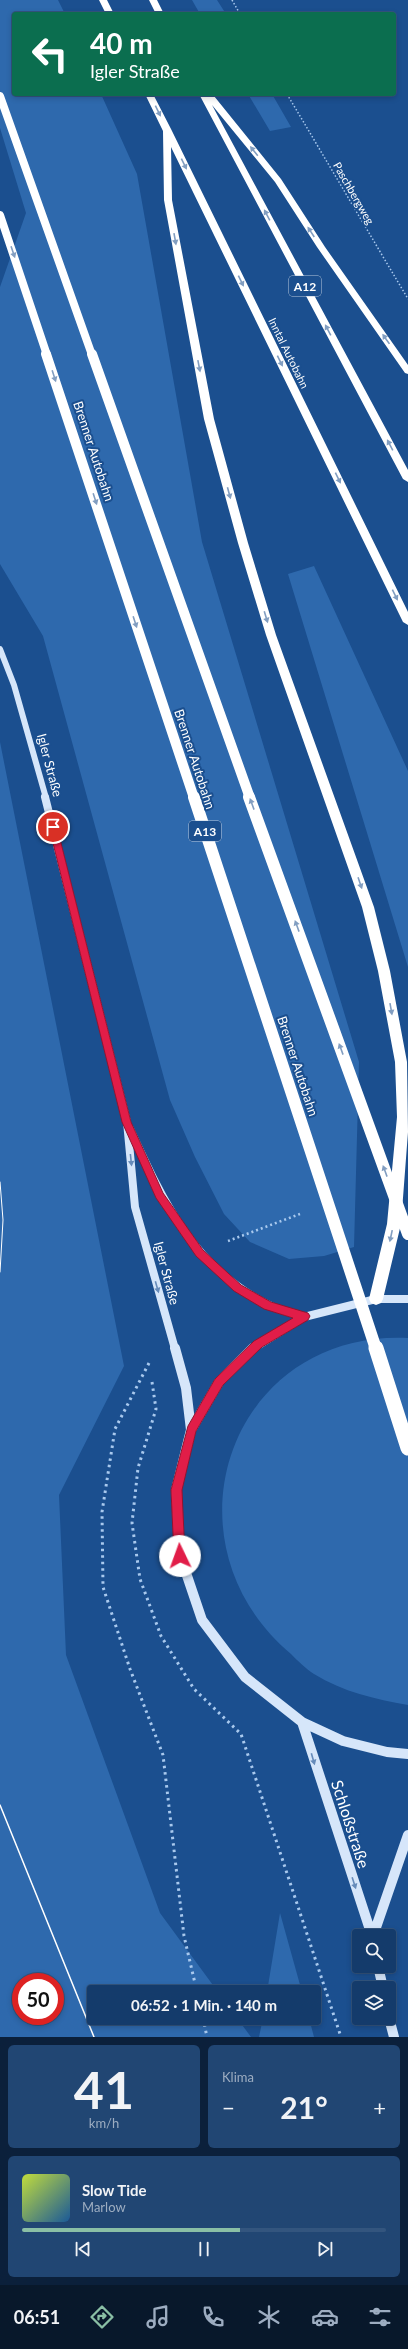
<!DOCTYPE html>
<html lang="de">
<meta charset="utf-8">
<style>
:root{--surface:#143b6b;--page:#214673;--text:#f1f3f6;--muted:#9dadc1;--line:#33557e;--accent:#8abfa5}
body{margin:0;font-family:Lato,sans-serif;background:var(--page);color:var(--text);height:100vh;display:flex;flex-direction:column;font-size:15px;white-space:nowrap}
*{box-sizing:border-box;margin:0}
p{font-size:13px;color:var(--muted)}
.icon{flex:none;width:22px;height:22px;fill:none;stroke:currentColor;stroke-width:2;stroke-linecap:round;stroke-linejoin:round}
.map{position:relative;height:2037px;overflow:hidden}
.details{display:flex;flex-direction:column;gap:8px;padding:8px;background:#0b203b;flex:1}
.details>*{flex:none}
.top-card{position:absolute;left:12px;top:12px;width:384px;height:84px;border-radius:4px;box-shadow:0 2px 6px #0003,0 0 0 1px var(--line);background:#0b6e4f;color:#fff;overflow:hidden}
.fabs{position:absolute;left:352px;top:1929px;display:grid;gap:8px}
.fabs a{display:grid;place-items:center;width:44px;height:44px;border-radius:4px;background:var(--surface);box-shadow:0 2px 6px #0003,0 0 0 1px var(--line);font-size:20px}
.speed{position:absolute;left:12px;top:1973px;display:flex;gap:8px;font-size:20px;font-weight:700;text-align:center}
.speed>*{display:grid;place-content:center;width:52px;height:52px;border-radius:50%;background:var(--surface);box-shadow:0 2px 6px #0003,0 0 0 1px var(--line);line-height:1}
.speed .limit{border:6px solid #d22;background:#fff;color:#111}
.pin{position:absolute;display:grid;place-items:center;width:34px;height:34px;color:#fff;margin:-17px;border:2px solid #fff;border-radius:50%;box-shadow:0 1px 4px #0007}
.me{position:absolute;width:44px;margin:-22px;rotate:357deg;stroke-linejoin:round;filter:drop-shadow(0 0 3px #0008)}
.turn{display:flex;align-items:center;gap:14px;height:84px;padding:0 12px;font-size:18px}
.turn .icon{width:52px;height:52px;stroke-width:2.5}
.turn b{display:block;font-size:28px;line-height:34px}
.big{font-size:30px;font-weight:700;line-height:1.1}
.details .tile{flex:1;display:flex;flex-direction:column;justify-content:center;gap:6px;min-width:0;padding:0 14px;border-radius:6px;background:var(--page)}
.details .dial{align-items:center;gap:0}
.dial b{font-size:52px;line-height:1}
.song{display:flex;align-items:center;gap:12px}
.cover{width:48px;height:48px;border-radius:6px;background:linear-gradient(135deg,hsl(70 70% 55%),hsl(210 70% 35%))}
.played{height:4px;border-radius:2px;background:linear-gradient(90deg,var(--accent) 60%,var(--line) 60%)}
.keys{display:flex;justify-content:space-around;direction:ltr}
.heat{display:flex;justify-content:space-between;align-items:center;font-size:22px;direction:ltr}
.details .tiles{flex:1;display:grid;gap:8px;grid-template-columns:1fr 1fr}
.tile:last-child{grid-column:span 2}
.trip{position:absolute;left:87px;top:1985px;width:234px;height:40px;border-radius:4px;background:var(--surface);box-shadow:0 2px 6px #0003,0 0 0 1px var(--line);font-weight:700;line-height:40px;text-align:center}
.tab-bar{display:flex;height:64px;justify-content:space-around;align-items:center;background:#08182b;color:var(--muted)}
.tab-bar .icon{width:28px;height:28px}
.tab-bar .active{color:var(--accent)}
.tab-bar b{font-size:18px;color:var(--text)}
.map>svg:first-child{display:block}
.green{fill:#2e69ad;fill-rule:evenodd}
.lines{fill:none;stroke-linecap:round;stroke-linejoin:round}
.path-far2{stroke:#a9c9ee;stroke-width:1.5;stroke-dasharray:1.5 2;stroke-linecap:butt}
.path-far1{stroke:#a9c9ee;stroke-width:2.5;stroke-dasharray:2 3;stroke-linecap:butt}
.path{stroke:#a9c9ee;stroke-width:3;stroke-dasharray:2.5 4;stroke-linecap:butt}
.secondary-far2{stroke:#d6e6fa;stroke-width:6}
.secondary-far1{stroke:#d6e6fa;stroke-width:8}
.secondary{stroke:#d6e6fa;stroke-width:10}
.motorway{fill:#fff;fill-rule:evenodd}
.tram-far1{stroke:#fff;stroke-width:1}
.tram{stroke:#fff;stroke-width:1.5}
.motorway-bridge-far3{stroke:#fff;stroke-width:8}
.motorway-bridge-far2{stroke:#fff;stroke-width:10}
.motorway-bridge-far1{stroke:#fff;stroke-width:12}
.motorway-bridge{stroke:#fff;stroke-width:15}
.oneway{fill:#829ec1}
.oneway2{fill:#668bba}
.route{fill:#e11d48;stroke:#92132f}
.labels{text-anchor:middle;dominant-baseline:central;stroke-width:4;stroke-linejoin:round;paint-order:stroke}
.far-street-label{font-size:11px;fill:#fff;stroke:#1b4f8f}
.shield{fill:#1b4f8f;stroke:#bbcadd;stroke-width:1}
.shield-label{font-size:12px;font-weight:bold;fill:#fff}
.street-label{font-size:13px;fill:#fff;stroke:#1b4f8f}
.near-street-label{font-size:16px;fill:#fff;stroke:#1b4f8f}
</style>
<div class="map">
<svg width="408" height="2037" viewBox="0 0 408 2037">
<rect width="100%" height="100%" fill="#1b4f8f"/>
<path class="green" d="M 0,0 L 58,0 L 65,14 L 14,14 L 14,94 L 101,94 L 137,174 L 202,542 L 359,1062 L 354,1247 L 324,1256 L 289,1259 L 250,1242 L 224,1214 L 195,1157 L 170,1100 L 43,636 L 0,564 L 0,287 L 26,213 L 0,128 Z
M 192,0 L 217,0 L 226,14 L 200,14 Z
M 248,94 L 272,94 L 291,127 L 270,131 Z
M 314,566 L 408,771 L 408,967 L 288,574 Z
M 0,742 L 124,1366 L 59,1495 L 66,1655 L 160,1913 L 218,1992 L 94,1992 L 94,2018 L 237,2018 L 251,2037 L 0,2037 ZM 21,1982 L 55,1982 L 55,2016 L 21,2016 Z
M 408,1338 L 408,1705 C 375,1699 343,1692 314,1674 C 306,1669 298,1661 291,1654 C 158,1542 229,1330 408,1338 Z
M 280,1913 L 302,1992 L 267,1992 Z
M 263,2018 L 309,2018 L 314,2037 L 259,2037 Z"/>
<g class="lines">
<path class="path-far2" d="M 232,0 L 240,14
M 287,94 L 408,299"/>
<path class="path-far1" d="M 228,1241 L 300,1214"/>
<path class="path" d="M 149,1363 L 115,1429 L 102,1512 L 103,1587 L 130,1669 L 163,1755 L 184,1936 L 197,1992
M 152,1382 L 156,1409 L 138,1468 L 132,1523 L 140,1579 L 161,1636 L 194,1689 L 241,1734 L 341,2037
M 203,2018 L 207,2037"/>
<path class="secondary-far2" d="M 0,649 L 14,685 L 46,798"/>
<path class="secondary-far1" d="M 45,797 L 127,1122 L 135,1207 L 175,1349
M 130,1129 C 163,1201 193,1267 267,1304 C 278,1310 292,1313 304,1317
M 252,1349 L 304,1317 L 376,1299 L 408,1299"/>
<path class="secondary" d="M 175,1348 L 186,1388 L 191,1430
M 253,1348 L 219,1382 L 191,1430 L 176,1490 L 180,1555 L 202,1620 L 245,1677 L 302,1722 L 343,1741 L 387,1752 L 408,1754
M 302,1722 L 372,1936
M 373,1936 L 408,1835
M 378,1966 L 383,1988
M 389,2018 L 394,2037"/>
<path class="motorway" d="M 99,0 L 107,0 L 114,14 L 106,14 Z
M 149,0 L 157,0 L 164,14 L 156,14 Z
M 145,94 L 153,94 L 171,129 L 408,612 L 408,625 L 403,622 L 171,147 L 172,200 L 214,419 L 248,543 L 276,635 L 374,907 L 390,971 L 407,1062 L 408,1132 L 401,1224 L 383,1299 L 381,1303 L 376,1305 L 371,1303 L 369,1299 L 387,1224 L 397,1117 L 395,1062 L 378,971 L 362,907 L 266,635 L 238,543 L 204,419 L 164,200 L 163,131 Z
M 199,94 L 214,96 L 281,179 L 325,247 L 408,365 L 408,374 L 405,373 L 317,247 L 275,182 L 212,105 L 408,470 L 408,482 L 403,479 Z"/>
<path class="tram-far1" d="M 0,1182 L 3,1220 L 0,1272"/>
<path class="tram" d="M 0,1805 L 94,2037"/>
<path class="motorway-bridge-far3" d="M 0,96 L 92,355
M 0,215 L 47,355"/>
<path class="motorway-bridge-far2" d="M 46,354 L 194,798
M 92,354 L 250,798"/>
<path class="motorway-bridge-far1" d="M 194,797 L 376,1349
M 249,797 L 408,1234"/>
<path class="motorway-bridge" d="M 376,1348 L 408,1448"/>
</g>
<defs><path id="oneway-solid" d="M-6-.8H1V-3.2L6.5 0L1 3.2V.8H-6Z"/></defs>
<g class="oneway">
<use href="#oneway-solid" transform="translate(158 111) rotate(64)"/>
<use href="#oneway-solid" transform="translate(254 151) rotate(-129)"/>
<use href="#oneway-solid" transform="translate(184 164) rotate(64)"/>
<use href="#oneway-solid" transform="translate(267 215) rotate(-118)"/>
<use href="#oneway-solid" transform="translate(311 232) rotate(-123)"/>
<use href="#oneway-solid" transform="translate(175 239) rotate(80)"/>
<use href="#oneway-solid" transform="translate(13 252) rotate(71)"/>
<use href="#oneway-solid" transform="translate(241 281) rotate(64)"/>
<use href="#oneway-solid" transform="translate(328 330) rotate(-118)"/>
<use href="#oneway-solid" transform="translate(386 339) rotate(-125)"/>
<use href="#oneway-solid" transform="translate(280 361) rotate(64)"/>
<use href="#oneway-solid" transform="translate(199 366) rotate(79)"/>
<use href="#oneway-solid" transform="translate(54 376) rotate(72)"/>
<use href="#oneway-solid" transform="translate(390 445) rotate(-118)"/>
<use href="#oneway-solid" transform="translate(338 478) rotate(64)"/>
<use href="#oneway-solid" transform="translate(229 493) rotate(75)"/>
<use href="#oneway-solid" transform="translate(95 499) rotate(72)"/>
<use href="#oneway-solid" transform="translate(395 595) rotate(64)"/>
<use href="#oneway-solid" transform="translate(266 617) rotate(73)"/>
<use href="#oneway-solid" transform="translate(135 622) rotate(72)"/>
<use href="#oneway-solid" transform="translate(252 804) rotate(-110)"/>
<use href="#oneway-solid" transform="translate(360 883) rotate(71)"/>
<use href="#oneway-solid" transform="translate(297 926) rotate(-110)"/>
<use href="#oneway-solid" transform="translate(391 1009) rotate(80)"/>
<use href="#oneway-solid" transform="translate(341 1049) rotate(-110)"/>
<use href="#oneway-solid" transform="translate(385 1171) rotate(-110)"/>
<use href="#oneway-solid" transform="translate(391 1236) rotate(102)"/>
</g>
<g class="oneway2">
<use href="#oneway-solid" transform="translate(131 1160) rotate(84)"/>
<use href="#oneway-solid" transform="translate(157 1287) rotate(74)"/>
<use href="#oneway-solid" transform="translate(313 1759) rotate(74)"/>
<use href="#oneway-solid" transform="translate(354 1883) rotate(72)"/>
</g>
<path class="route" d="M 53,824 L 57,827 L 131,1122 L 163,1193 L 203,1250 L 241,1285 L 271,1302 L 308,1313 L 310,1316 L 308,1320 L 262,1347 L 223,1385 L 196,1431 L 182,1490 L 185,1556 L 180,1561 L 174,1556 L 171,1490 L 188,1426 L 215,1379 L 254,1341 L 293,1318 L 264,1309 L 234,1291 L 196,1256 L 156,1198 L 122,1122 L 49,827 Z"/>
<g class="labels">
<g class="far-street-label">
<text transform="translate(354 193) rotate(60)">Paschbergweg</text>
<text transform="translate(289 353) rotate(64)">Inntal Autobahn</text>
</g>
<g class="shield">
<rect x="289" y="276" width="32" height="20" rx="3"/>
<rect x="189" y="821" width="32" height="20" rx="3"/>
</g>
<g class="shield-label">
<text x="305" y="286">A12</text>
<text x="205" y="831">A13</text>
</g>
<g class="street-label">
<text transform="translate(94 451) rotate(72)">Brenner Autobahn</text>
<text transform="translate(195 759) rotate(72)">Brenner Autobahn</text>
<text transform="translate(50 765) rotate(75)">Igler Straße</text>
<text transform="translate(298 1066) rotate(72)">Brenner Autobahn</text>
<text transform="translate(167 1273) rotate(75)">Igler Straße</text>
</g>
<g class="near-street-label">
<text transform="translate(351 1824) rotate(72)">Schloßstraße</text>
</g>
</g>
</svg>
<div class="fabs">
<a><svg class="icon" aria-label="search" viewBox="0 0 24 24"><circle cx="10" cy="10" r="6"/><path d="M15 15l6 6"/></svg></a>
<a><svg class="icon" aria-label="layers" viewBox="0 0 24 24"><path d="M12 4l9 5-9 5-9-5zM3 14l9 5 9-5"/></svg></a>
</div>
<div class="speed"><div class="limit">50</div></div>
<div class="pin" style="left:53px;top:827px;background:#d93025"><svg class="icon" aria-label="arrive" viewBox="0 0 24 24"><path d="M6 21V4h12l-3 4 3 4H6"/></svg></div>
<svg class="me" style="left:180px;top:1556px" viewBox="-20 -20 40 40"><circle r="19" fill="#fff"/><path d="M0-13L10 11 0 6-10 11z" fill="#e11d48"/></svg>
<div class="trip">06:52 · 1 Min. · 140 m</div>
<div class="top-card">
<div class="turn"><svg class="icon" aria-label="left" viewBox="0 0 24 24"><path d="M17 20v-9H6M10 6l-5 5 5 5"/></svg><div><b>40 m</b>Igler Straße</div></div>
</div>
</div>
<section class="details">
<div class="tiles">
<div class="tile dial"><b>41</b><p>km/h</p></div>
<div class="tile"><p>Klima</p>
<div class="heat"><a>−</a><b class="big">21°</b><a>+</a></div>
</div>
<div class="tile">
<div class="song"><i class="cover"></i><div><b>Slow Tide</b><p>Marlow</p></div></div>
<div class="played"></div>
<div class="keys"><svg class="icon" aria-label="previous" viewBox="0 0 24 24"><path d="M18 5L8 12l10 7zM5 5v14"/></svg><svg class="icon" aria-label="pause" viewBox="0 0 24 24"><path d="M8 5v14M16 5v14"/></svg><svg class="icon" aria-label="next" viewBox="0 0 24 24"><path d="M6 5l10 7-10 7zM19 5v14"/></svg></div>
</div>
</div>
</section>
<nav class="tab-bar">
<b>06:51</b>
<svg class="icon active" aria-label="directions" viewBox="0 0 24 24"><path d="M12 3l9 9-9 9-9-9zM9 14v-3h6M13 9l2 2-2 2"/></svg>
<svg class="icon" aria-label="music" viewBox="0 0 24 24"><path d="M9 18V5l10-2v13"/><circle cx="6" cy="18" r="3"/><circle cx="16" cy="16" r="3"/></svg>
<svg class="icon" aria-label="phone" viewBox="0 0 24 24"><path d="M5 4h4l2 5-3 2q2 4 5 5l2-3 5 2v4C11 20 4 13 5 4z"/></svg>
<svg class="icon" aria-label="climate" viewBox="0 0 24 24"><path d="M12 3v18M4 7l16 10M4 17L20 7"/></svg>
<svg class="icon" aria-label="car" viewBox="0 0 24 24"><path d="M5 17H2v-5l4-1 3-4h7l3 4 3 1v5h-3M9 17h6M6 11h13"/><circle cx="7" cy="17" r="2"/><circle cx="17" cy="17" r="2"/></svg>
<svg class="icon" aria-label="filters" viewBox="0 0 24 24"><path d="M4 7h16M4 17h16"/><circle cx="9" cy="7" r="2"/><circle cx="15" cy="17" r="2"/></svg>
</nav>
